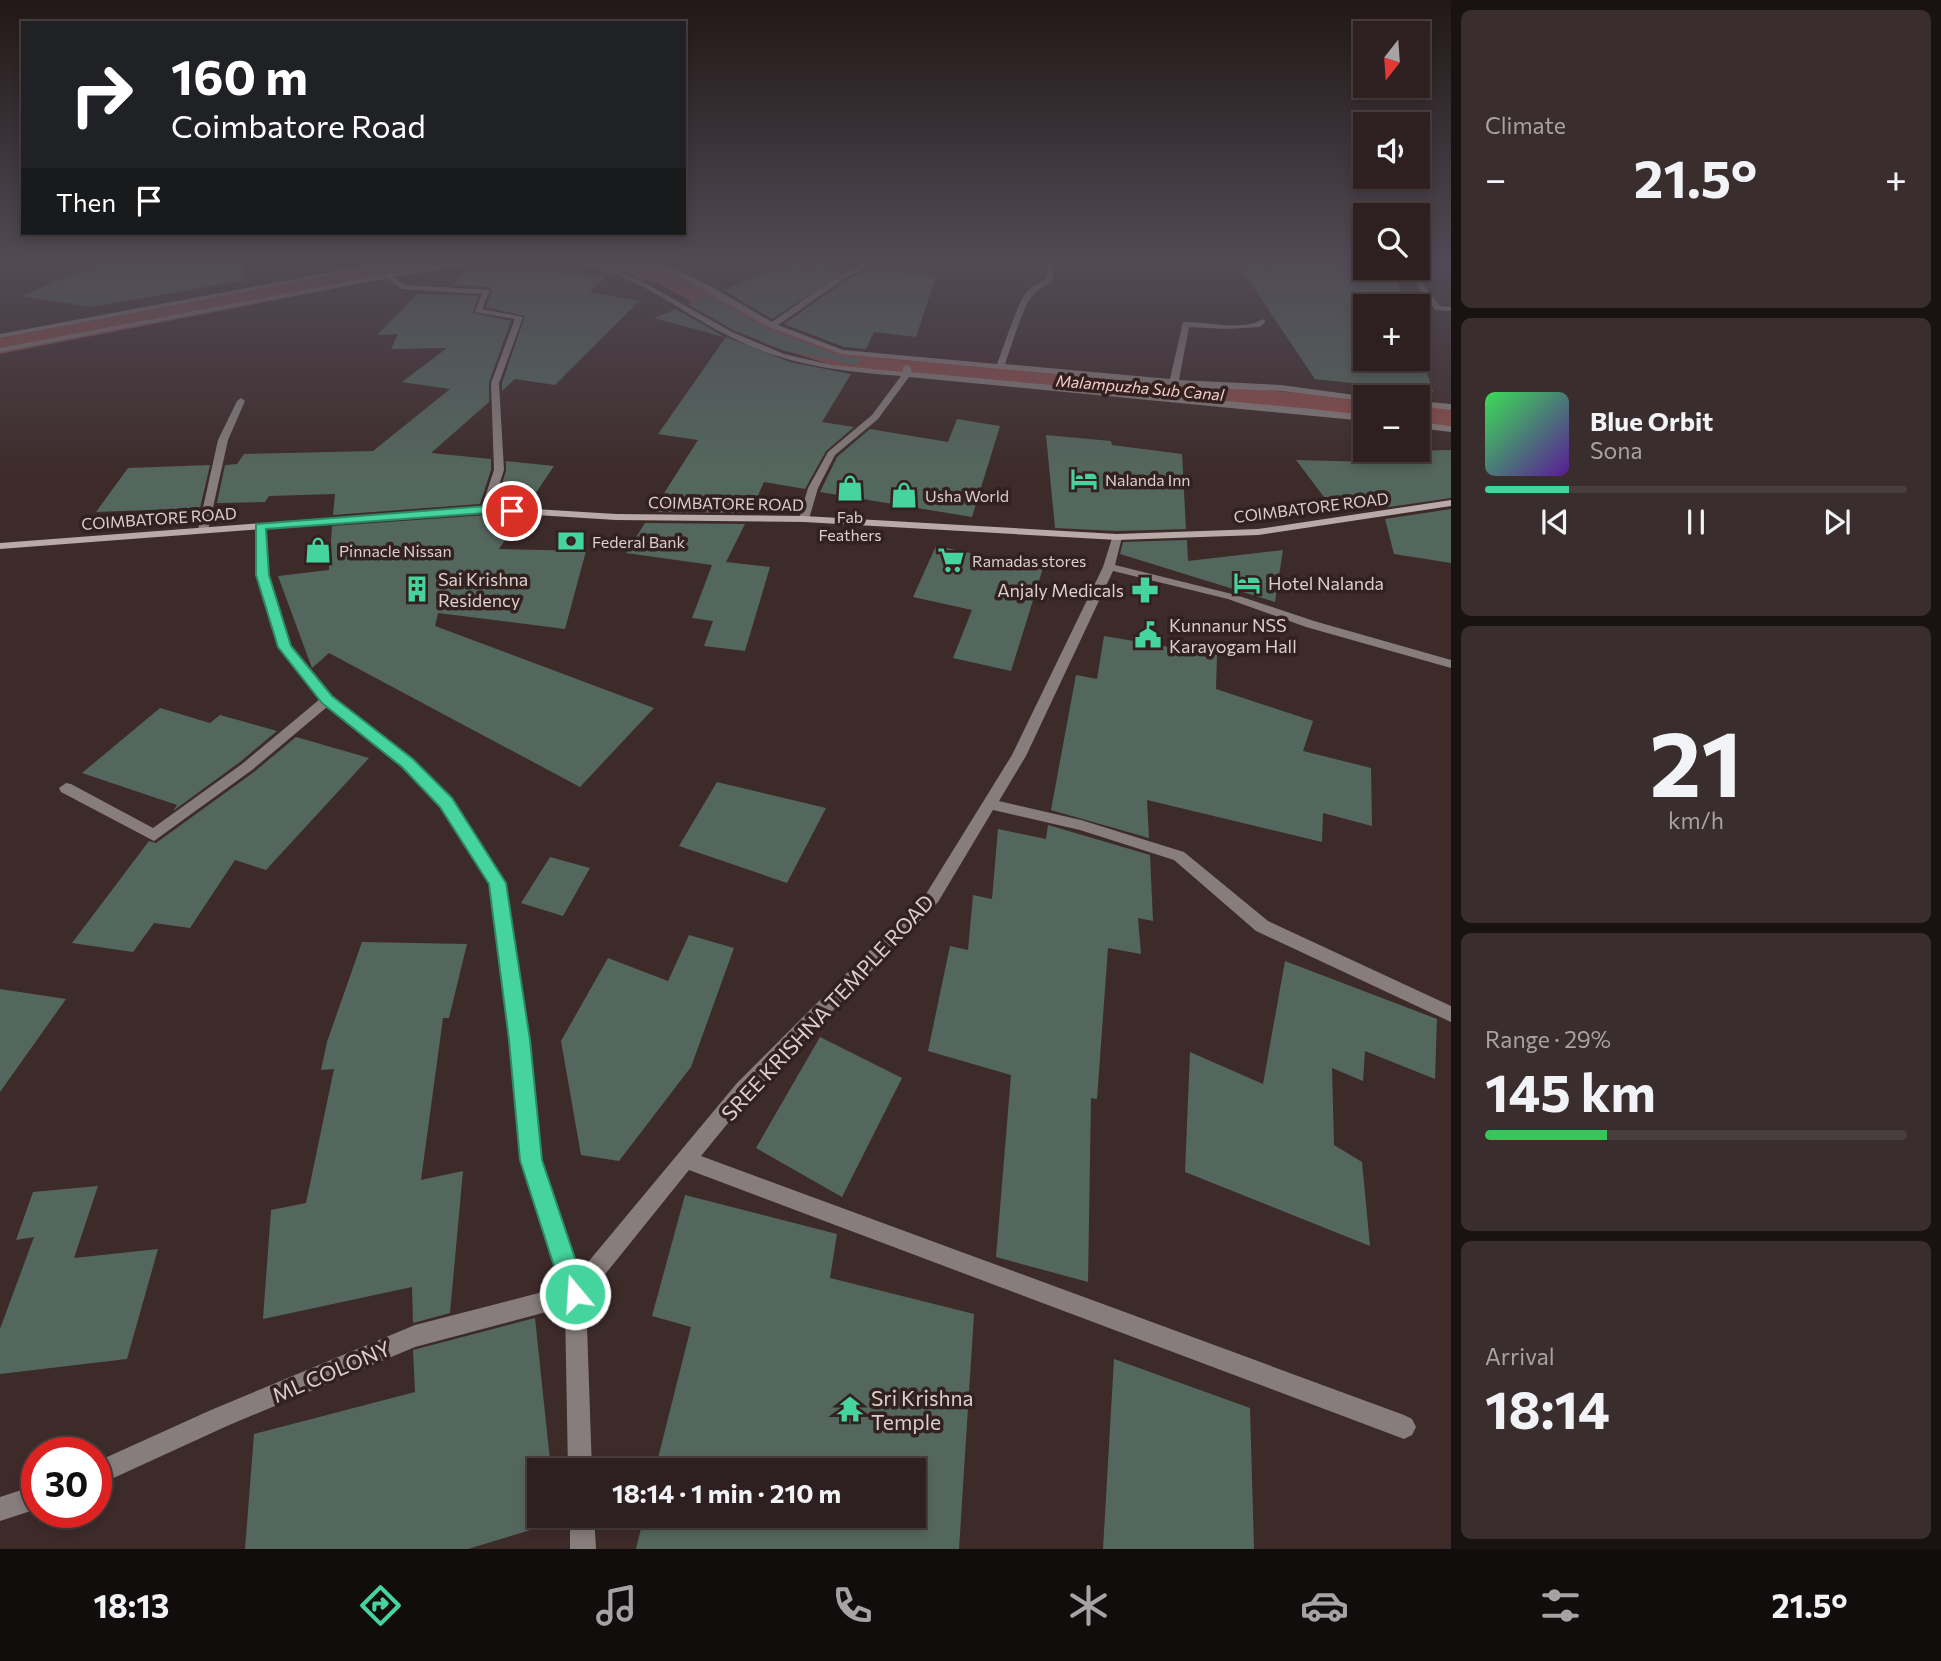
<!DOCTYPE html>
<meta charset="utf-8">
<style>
:root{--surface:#2e2020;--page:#3a2d2d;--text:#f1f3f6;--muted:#a7a3a5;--line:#493e3e;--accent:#46d49e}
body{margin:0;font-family:Commissioner,sans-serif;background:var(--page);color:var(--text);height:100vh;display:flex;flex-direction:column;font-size:26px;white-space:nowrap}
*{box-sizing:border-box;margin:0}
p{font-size:23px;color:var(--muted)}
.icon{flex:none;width:38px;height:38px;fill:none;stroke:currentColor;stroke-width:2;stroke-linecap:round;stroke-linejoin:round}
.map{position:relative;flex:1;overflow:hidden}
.details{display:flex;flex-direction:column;gap:10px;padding:10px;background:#191212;width:490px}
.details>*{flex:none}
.top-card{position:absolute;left:21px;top:21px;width:665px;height:214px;border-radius:0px;box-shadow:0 4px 10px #0003,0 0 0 2px var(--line);background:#202124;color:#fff;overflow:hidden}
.needle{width:46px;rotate:197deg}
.controls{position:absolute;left:1353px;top:21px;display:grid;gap:14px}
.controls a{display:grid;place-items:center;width:77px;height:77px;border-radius:0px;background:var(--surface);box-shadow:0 4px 10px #0003,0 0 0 2px var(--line);font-size:35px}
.speed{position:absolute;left:21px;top:1437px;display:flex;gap:14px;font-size:35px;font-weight:700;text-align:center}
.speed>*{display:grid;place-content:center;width:91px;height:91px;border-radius:50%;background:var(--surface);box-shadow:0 4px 10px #0003,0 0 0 2px var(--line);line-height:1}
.speed .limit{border:10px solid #d22;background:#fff;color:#111}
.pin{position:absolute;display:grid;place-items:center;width:60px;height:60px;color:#fff;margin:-30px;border:4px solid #fff;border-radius:50%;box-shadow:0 2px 7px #0007}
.me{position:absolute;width:77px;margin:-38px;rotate:342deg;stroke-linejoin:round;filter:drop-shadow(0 0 5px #0008)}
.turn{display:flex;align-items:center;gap:24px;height:147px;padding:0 35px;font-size:32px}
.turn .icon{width:91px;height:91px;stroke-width:2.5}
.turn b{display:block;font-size:49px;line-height:60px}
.then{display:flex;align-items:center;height:66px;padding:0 35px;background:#0003;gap:14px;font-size:26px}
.big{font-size:52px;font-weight:700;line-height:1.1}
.details .tile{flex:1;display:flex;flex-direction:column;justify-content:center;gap:10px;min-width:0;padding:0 24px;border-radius:10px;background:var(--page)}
.details .dial{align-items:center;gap:0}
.dial b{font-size:91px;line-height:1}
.song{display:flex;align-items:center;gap:21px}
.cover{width:84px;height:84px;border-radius:10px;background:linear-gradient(135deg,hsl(130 70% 55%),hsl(270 70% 35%))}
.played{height:7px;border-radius:4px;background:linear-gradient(90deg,var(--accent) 20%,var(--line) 20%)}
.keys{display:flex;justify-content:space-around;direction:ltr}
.heat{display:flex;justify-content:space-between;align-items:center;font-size:38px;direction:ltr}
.charge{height:10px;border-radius:5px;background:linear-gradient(90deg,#34c759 29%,var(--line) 0)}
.trip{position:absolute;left:527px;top:1458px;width:399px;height:70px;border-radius:0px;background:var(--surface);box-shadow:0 4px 10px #0003,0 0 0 2px var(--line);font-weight:700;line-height:70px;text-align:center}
.tab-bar{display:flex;height:112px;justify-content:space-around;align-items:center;background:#120d0d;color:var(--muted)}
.tab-bar .icon{width:49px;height:49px}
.tab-bar .selected{color:var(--accent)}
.tab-bar b{font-size:32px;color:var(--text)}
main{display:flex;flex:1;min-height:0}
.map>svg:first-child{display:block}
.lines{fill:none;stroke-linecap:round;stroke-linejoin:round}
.canal{fill:#8b4c4a;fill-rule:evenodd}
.building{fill:#54675e}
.minor{fill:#877d7d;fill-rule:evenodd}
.secondary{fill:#b9a9a8;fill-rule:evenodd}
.route{fill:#46d49e;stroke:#2e8a67;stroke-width:2}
.labels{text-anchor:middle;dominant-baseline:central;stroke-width:7;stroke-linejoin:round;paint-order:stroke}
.far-water-label{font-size:16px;font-style:italic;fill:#f4ccc9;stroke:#332120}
.far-poi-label{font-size:16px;fill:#dbcfce;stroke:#332120;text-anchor:start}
.far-street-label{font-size:16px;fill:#dbcfce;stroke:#332120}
.poi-label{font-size:18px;fill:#dbcfce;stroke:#332120;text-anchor:start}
.near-street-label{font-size:21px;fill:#dbcfce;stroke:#332120}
.near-poi-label{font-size:21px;fill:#dbcfce;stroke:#332120;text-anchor:start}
</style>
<main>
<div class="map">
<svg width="1451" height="1549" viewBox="0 0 1451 1549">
<rect width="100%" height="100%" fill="#3d2b2a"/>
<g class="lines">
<path class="canal" d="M 404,260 L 457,260 L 453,265 L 445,267 L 0,354 L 0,338 Z
M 588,260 L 627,260 L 678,274 L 786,332 L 850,353 L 1365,399 L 1365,417 L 847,370 L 766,344 L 660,284 L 592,265 Z
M 1418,405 L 1451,408 L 1451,426 L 1418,423 Z"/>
</g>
<path class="building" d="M 106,260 L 244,260 L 245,280 L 91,307 L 21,296 Z
M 1235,260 L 1365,260 L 1365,268 L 1393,268 L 1405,306 L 1365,306 L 1365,359 L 1418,359 L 1418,344 L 1433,392 L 1315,379 Z
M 794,261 L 810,266 L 813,263 L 852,267 L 772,319 L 723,290 Z
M 467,269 L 532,270 L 605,277 L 589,292 L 639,301 L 555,385 L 515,379 L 502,391 L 502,383 L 525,316 L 486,307 L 492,291 L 490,287 L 453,285 Z
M 870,269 L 936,276 L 916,337 L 874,332 L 866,349 L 844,347 L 784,324 L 848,279 Z
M 417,294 L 478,296 L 473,313 L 511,321 L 489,382 L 489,402 L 431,453 L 491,459 L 491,470 L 480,504 L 333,515 L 335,494 L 269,496 L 265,502 L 217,503 L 225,465 L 237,464 L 244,454 L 373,451 L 450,389 L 402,382 L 447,348 L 391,349 L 398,334 L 377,335 Z
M 708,296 L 768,329 L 841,356 L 860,358 L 857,365 L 785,351 L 733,330 L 688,304 Z
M 676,309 L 711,329 L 724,337 L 654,318 Z
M 726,337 L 790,362 L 851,374 L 822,422 L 854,427 L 826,451 L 805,489 L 764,482 L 750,513 L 652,512 L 698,440 L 658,434 Z
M 957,419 L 1000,426 L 972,517 L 820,492 L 837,457 L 870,429 L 948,442 Z
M 1046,435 L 1111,441 L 1112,445 L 1182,454 L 1186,529 L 1117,531 L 1055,528 Z
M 1451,450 L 1451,498 L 1382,508 L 1380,500 L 1324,497 L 1296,460 L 1372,462 L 1361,452 Z
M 506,461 L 554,466 L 527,506 L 495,504 L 506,471 Z
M 210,465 L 200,508 L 96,512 L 128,468 Z
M 1451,509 L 1451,563 L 1394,554 L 1385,519 Z
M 486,515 L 520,517 L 499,549 L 586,551 L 565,629 L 438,613 L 435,626 L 654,708 L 580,787 L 329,653 L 312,668 L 278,576 L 329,570 L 332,526 Z
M 645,523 L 745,524 L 726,562 L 770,567 L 745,651 L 704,646 L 713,621 L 692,618 L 712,565 L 626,553 Z
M 1187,540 L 1188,561 L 1283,550 L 1275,602 L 1120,554 L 1123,542 Z
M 936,546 L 1043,568 L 1011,671 L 953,658 L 972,610 L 913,597 Z
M 1104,636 L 1217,655 L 1216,689 L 1313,721 L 1303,751 L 1371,768 L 1372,826 L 1323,813 L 1322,842 L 1147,800 L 1149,838 L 1051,810 L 1076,675 L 1097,679 Z
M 160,708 L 210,723 L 220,715 L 277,731 L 240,762 L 173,811 L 177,805 L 82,773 Z
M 296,737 L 369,758 L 266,870 L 235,860 L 190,928 L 154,923 L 133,952 L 72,943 L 149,841 L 156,843 L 254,772 Z
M 717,782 L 826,808 L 787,883 L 679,846 Z
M 1048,825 L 1150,855 L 1153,921 L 1138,918 L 1141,954 L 1108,948 L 1097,1099 L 1091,1098 L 1088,1282 L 996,1257 L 1011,1075 L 928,1051 L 950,946 L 968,950 L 973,895 L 992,899 L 998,829 L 1046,839 Z
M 550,857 L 590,868 L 563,916 L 521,903 Z
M 689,935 L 734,948 L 691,1067 L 619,1161 L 581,1155 L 561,1041 L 608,958 L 668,981 Z
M 362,942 L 467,944 L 449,1018 L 443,1018 L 421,1180 L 463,1171 L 450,1313 L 413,1323 L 412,1287 L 263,1319 L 271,1210 L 306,1203 L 334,1069 L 321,1070 L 327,1042 Z
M 1285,961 L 1437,1019 L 1435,1079 L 1365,1051 L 1363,1081 L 1332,1068 L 1334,1145 L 1362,1162 L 1370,1246 L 1185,1172 L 1190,1052 L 1263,1084 Z
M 0,989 L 66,999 L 0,1092 Z
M 820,1037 L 902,1078 L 842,1197 L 756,1148 Z
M 98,1186 L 74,1258 L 158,1249 L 127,1359 L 0,1374 L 0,1329 L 34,1237 L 16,1240 L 33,1192 Z
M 685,1195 L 837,1234 L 830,1278 L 974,1314 L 959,1549 L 636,1549 L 644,1516 L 914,1516 L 914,1470 L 655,1470 L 691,1327 L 652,1316 Z
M 535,1318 L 551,1470 L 539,1470 L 539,1516 L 556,1516 L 557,1522 L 468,1549 L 245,1549 L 254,1434 L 415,1392 L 413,1350 Z
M 1114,1359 L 1250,1408 L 1254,1549 L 1103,1549 Z"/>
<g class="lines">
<path class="minor" d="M 396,260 L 411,260 L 0,338 L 0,334 Z
M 516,260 L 580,262 L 613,270 L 645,283 L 732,332 L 784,354 L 832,365 L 903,372 L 903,367 L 907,365 L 911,367 L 911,372 L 1312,409 L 1365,415 L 1365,421 L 909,377 L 878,419 L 835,455 L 818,488 L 809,519 L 804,522 L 799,519 L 808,488 L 828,452 L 872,415 L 901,376 C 838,371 784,365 727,335 C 686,315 649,284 605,271 C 546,254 454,266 394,277 L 404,285 L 490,290 L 482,309 L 523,317 L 499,383 L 504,470 L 491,509 L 486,512 L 481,509 L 494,470 L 491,383 L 515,319 L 475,312 L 482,294 L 402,289 L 387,278 L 0,352 L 0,348 L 431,266 Z
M 635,260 C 675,260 736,302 772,322 C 798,305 853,260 882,260 L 847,277 L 778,325 L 843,350 L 997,364 C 1003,349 1017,305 1025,294 C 1037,278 1051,288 1047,260 L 1053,260 C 1058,286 1047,281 1033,295 C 1024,304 1010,350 1005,364 L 1170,379 L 1183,322 C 1205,321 1245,332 1262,319 L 1266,321 L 1260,327 L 1226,329 L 1189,327 L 1179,380 L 1281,385 L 1369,397 L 1365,397 L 1365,401 L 1281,391 L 1207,388 L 842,354 L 769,327 L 673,273 Z
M 1411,268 L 1417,268 L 1425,287 L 1440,306 L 1451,307 L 1451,311 L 1435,310 L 1418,287 Z
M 241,398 L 245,401 L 228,440 L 208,530 L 207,532 L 199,532 L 198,530 L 218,440 L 237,401 Z
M 1418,401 L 1451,404 L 1451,410 L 1418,406 Z
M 1418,422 L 1451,426 L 1451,432 L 1418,428 Z
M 260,523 L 265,526 L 269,575 L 291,646 L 332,697 L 413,760 L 451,798 L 505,882 L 528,1040 L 541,1160 L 579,1273 L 737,1083 L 926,894 L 1012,755 L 1103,567 L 1113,535 L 1117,534 L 1122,537 L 1115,565 L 1236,595 L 1314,621 L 1451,660 L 1451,668 L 1306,627 L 1228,599 L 1113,571 L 1026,756 L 999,801 L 1081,820 L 1184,852 L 1268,921 L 1451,1006 L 1451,1022 L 1256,931 L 1174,860 L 1080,830 L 993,810 L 938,902 L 751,1095 L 701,1156 L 1404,1415 L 1412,1419 L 1416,1427 L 1412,1435 L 1404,1439 L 689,1170 L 586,1298 L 592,1470 L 568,1470 L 565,1307 L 415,1347 L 227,1426 L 96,1486 L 96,1462 L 211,1410 L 415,1325 L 562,1287 L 521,1160 L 510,1040 L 489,883 L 441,806 L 403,766 L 327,707 L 252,770 L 154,841 L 61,792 L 59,788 L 66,783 L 71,784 L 153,828 L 242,764 L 320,699 L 279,647 L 257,575 L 255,526 Z
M 37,1485 L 37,1509 L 0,1521 L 0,1497 Z
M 570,1516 L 594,1516 L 596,1549 L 570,1549 Z"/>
<path class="secondary" d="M 1451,500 L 1451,506 L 1258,535 L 1117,540 L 804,522 L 616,520 L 486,512 L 0,549 L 0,543 L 486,506 L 616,514 L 804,516 L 1117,534 L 1258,529 Z"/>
</g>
<linearGradient id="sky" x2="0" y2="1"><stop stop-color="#221817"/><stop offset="0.55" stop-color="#514a55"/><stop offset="1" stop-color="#514a55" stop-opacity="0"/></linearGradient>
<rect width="1451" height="477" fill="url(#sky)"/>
<path class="route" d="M 486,506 L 512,507 L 518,511 L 512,514 L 486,513 L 266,529 L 269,575 L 291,646 L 332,696 L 413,759 L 452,798 L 506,883 L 530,1040 L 542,1160 L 587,1294 L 584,1303 L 575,1306 L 567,1303 L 563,1294 L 520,1160 L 509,1040 L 489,884 L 440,807 L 402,767 L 322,703 L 278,647 L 256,575 L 256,524 Z"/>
<defs>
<g id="hotel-bare" transform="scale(2.1)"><path d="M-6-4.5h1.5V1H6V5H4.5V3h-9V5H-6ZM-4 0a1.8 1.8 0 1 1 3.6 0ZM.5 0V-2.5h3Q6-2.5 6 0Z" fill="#46d49e" stroke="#332120" stroke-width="2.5" paint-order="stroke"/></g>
<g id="shop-bare" transform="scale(2.1)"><path d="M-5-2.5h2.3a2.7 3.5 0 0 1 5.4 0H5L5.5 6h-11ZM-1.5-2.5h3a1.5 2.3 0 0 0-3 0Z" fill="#46d49e" stroke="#332120" stroke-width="2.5" paint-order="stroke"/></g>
<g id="bank-bare" transform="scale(2.1)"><path d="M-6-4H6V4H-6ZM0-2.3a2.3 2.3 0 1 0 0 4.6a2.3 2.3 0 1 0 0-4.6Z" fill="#46d49e" stroke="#332120" stroke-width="2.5" paint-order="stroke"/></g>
<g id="supermarket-bare" transform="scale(2.1)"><path d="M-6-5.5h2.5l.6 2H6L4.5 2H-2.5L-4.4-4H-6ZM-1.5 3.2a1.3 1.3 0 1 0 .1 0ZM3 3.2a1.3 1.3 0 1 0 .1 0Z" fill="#46d49e" stroke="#332120" stroke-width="2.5" paint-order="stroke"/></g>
<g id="building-bare" transform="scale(2.1)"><path d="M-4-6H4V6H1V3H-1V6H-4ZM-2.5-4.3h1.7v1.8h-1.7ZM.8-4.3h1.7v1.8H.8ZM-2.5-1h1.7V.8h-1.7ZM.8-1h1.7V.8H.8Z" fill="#46d49e" stroke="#332120" stroke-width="2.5" paint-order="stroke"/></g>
<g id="pharmacy-bare" transform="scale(2.1)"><path d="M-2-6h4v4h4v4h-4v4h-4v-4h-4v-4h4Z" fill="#46d49e" stroke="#332120" stroke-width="2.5" paint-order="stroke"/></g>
<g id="civic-bare" transform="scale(2.1)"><path d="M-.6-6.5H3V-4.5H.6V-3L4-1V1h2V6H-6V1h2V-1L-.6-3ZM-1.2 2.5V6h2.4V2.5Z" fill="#46d49e" stroke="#332120" stroke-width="2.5" paint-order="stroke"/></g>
<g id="temple-bare" transform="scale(2.1)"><path d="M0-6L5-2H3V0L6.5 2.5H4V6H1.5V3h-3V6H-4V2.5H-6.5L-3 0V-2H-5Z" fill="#46d49e" stroke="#332120" stroke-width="2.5" paint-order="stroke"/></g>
</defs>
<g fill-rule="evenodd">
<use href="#hotel-bare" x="1084" y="479"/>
<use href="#shop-bare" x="850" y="488"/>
<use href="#shop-bare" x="904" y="495"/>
<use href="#bank-bare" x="571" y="541"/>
<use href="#shop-bare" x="318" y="550"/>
<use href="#supermarket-bare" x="951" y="560"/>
<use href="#hotel-bare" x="1247" y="583"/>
<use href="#building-bare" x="417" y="589"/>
<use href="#pharmacy-bare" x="1145" y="590"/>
<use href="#civic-bare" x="1148" y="635"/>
<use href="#temple-bare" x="850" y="1409"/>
</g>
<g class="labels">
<g class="far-water-label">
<text transform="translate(1140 387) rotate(5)">Malampuzha Sub Canal</text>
</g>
<g class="far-poi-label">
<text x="1105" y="479">Nalanda Inn</text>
<text x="925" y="495">Usha World</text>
<text x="850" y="516" text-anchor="middle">Fab<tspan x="850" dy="18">Feathers</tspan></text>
<text x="592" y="541">Federal Bank</text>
<text x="339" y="550">Pinnacle Nissan</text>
<text x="972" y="560">Ramadas stores</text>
</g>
<g class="far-street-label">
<text transform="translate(726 503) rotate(1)">COIMBATORE ROAD</text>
<text transform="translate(1311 507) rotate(-7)">COIMBATORE ROAD</text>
<text transform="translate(159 518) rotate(-4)">COIMBATORE ROAD</text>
</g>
<g class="poi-label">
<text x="438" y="579">Sai Krishna<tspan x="438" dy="21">Residency</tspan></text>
<text x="1268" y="583">Hotel Nalanda</text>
<text x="1124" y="590" text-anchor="end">Anjaly Medicals</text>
<text x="1169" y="625">Kunnanur NSS<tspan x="1169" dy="21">Karayogam Hall</tspan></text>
</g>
<g class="near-street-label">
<text transform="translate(827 1007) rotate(-47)">SREE KRISHNA TEMPLE ROAD</text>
<text transform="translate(331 1371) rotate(-23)">ML COLONY</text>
</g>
<g class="near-poi-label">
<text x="871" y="1397">Sri Krishna<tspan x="871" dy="24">Temple</tspan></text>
</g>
</g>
</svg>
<div class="controls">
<a><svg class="needle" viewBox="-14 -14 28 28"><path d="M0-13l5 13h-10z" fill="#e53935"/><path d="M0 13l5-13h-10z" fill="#a7a3a5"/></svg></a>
<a><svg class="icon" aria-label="sound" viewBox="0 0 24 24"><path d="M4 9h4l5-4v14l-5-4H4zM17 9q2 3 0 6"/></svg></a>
<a><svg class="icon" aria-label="search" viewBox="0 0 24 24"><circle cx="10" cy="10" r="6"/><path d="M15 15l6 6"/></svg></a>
<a>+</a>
<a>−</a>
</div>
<div class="speed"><div class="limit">30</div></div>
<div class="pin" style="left:512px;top:511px;background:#d93025"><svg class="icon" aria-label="arrive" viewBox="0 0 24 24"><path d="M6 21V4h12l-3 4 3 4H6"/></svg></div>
<svg class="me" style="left:575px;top:1294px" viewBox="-20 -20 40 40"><circle r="17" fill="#46d49e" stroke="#fff" stroke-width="3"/><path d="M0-11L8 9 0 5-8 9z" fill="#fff"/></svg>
<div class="trip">18:14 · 1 min · 210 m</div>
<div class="top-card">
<div class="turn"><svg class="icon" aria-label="right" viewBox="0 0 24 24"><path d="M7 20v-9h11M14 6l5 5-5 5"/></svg><div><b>160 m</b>Coimbatore Road</div></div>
<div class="then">Then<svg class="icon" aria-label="arrive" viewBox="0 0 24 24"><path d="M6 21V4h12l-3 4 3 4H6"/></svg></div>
</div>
</div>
<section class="details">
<div class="tile"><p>Climate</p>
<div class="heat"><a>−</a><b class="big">21.5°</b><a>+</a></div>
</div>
<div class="tile">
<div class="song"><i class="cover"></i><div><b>Blue Orbit</b><p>Sona</p></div></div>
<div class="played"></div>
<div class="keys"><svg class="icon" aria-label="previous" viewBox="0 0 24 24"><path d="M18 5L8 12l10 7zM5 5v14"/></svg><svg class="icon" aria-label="pause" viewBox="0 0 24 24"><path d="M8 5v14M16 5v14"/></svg><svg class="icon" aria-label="next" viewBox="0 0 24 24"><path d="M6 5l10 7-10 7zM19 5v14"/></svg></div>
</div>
<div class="tile dial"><b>21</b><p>km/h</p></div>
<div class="tile"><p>Range · 29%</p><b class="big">145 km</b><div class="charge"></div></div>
<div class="tile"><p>Arrival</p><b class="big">18:14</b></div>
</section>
</main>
<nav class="tab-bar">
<b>18:13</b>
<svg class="icon selected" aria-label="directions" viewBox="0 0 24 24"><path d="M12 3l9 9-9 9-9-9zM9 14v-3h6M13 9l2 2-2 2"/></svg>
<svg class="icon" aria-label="music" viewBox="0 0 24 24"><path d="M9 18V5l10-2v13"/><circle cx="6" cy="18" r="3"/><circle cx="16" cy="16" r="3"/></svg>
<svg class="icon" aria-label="phone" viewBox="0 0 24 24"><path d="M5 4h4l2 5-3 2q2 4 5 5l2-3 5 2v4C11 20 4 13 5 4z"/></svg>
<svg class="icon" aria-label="climate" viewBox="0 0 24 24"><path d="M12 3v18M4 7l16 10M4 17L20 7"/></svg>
<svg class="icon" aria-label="car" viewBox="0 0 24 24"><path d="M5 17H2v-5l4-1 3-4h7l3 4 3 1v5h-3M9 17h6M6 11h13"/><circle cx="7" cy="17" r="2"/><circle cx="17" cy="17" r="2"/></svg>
<svg class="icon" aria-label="filters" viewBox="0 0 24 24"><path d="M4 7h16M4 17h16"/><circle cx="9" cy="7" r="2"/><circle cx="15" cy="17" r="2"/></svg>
<b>21.5°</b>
</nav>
